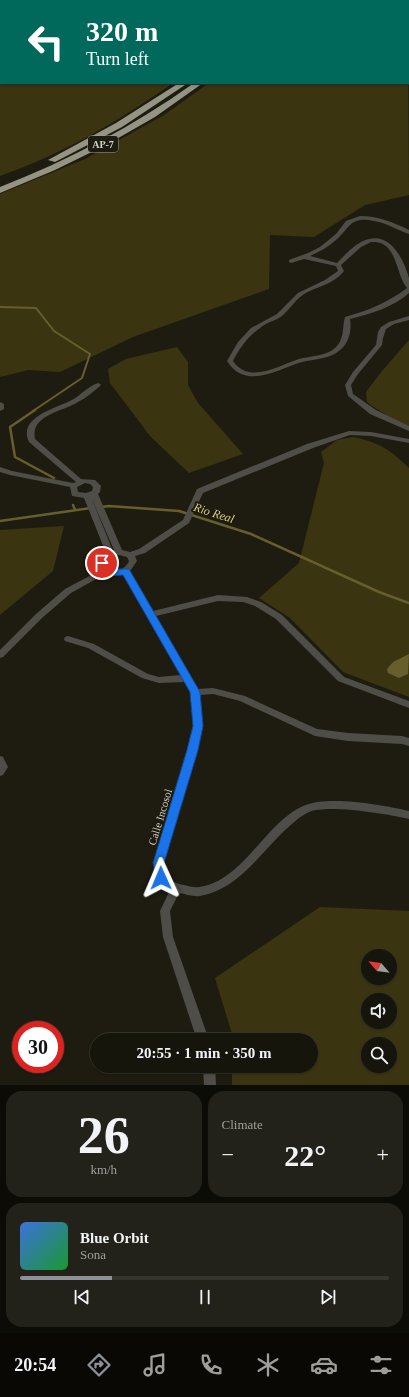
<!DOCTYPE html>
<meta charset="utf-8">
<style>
:root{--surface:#16150c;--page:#23221a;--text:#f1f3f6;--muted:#9e9f9d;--line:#35342d;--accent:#8c9099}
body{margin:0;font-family:"Times New Roman",serif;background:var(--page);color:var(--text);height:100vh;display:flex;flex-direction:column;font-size:15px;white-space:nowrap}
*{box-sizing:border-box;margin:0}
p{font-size:13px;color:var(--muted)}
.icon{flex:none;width:22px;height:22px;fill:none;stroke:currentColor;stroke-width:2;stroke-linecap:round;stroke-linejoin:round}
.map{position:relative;height:1085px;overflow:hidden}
.drawer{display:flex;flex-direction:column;gap:6px;padding:6px;background:#0c0c07;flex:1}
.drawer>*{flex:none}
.hud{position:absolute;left:0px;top:0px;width:409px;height:84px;box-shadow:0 1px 3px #0004,0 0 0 1px var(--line);background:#00695c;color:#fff;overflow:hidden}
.needle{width:26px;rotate:298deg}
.buttons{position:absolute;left:361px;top:949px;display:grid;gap:8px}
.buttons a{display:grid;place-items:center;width:36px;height:36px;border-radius:50%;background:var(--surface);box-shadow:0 1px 3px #0004,0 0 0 1px var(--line);font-size:20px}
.speed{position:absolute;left:12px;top:1021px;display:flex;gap:8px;font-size:20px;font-weight:700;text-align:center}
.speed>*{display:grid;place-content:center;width:52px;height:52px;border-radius:50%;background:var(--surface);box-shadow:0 1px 3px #0004,0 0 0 1px var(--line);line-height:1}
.speed .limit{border:6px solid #d22;background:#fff;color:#111}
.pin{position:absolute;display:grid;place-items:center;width:34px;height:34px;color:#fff;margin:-17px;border:2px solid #fff;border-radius:50%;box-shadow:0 1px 4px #0007}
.me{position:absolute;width:44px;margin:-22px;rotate:359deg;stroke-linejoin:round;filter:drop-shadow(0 0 3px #0008)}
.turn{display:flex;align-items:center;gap:14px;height:84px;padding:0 20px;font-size:18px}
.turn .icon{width:52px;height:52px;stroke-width:2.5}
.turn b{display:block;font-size:28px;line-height:34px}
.big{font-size:30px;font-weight:800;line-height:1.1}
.drawer .tile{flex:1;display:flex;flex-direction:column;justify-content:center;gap:6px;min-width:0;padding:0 14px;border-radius:16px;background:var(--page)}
.drawer .dial{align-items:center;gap:0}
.dial b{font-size:52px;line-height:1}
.song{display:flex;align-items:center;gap:12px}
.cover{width:48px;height:48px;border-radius:6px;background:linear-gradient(135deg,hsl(220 70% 55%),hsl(130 70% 35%))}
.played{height:4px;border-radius:2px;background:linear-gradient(90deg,var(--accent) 25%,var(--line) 25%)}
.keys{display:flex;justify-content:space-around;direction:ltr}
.heat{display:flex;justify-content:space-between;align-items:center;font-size:22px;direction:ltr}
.drawer .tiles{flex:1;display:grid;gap:6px;grid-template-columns:1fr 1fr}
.tile:last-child{grid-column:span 2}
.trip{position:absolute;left:90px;top:1033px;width:228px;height:40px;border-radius:20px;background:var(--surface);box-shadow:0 1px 3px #0004,0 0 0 1px var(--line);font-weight:800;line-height:40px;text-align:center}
.menu{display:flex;height:64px;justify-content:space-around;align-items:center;background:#090805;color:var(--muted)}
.menu .icon{width:28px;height:28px}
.menu .selected{color:var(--accent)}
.menu b{font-size:18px;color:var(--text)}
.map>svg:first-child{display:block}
.green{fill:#3b3410;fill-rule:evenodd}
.water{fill:#675e2e}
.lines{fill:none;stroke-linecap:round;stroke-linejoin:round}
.stream-far1{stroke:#675e2e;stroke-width:2}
.stream{stroke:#675e2e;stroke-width:2.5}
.street{fill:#4e4d47;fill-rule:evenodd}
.highway{fill:#959384;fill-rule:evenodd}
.route{fill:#1a73e8;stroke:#114b97}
.labels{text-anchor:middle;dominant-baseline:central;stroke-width:4;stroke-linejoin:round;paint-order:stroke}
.shield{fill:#1e1c10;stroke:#9d9b92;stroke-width:1}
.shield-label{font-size:10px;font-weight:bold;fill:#d3d2ca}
.street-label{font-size:11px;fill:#d3d2ca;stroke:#1e1c10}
.water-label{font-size:12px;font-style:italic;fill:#dccd80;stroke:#1e1c10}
</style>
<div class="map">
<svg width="409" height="1085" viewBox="0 0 409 1085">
<rect width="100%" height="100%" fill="#1e1c10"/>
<path class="green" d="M 0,0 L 286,0 L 1,1 L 1,83 L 173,83 C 117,122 65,153 0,176 Z
M 408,38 L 409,195 L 365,205 L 314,237 L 270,235 L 269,289 L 133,337 L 60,372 L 28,370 L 0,377 L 0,194 L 85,159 L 164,115 L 209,83 L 408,83 Z
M 409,340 L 409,429 L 372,406 L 367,402 L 366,392 L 382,371 Z
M 177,347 L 188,362 L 188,385 L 198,403 L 243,454 L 189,473 L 150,436 L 110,383 L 108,369 L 126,359 Z
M 353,437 C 378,442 391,450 409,468 L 409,697 L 343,672 L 290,618 L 259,598 L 299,563 L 324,463 L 321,452 L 337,440 Z
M 64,526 L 53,571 L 0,615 L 0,530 Z
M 320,907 L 409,911 L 409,1085 L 232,1085 L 232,1066 L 311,1066 L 311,1040 L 232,1040 L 232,1034 L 215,978 ZM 368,956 L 390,956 L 390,978 L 368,978 ZM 368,1000 L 390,1000 L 390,1022 L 368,1022 ZM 368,1044 L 390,1044 L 390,1066 L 368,1066 Z"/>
<path class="water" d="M 409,654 L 408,674 L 399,678 L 388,673 L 387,669 L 393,662 Z"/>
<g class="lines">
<path class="stream-far1" d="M 0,307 L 36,308 L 54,331 L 90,354 L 82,378 L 33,411"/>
<path class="stream" d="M 35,410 L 10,427 L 15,457 L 54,478
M 73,505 L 75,510
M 101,507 L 109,506 L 179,511 L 251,534 L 379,592 L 409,603
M 0,521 L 91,508"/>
<path class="street" d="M 60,0 L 66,0 L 67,1 L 61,1 Z
M 76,0 L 80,0 L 81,1 L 77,1 Z
M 408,55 L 409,55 L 409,57 L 408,57 Z
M 360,216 C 377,216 393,222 409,230 L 409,234 C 397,230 387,223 374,221 C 350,216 351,227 336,240 C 328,247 319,252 310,256 L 337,263 C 346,254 356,242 369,239 C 391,233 404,260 409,278 C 409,283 409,288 409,293 C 394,307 370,314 350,319 C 352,330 349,343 340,350 C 331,359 314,359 302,362 C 278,369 246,391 227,361 L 238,342 L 251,328 L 277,314 L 298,293 L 325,280 L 338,271 L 336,266 L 304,259 L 291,263 L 289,262 L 289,260 L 308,253 L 320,247 L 336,234 L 346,221 ZM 371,242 C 398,240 395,274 407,288 C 389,302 367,311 345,317 C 342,327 345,339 335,348 C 326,356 310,356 299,359 C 279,365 250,385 233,361 C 241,345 251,333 266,324 C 271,321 277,320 282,316 C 290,309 295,300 304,294 C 318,286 334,284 344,271 L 341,265 L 361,247 Z
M 409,316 L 409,320 L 394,324 L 386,329 L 383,338 L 382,345 L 358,374 L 351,385 L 353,394 L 376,410 L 409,426 L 409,431 L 370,414 L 348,396 L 345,385 L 353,372 L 376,345 L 378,332 L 381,327 L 389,322 Z
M 98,383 L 100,384 L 101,385 L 100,386 C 93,392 86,398 78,402 C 62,412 30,415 35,439 L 81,479 L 95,480 L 101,486 L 100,492 L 98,494 L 122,550 L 130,552 L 139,549 L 183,520 L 197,489 L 307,444 L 349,431 L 371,432 L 409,439 L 409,443 L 371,436 L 350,435 L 313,448 L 203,493 L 189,523 L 145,553 L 135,556 L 137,561 L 130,571 L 153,611 L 218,595 L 247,597 L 261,602 L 282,615 L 344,677 L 409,701 L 409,708 L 338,681 L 276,619 L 255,606 L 243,602 L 218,601 L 156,616 L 198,689 L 213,688 L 245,696 L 317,729 L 348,733 L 402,736 L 409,738 L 409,746 L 402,744 L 348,741 L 315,736 L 240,701 L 213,694 L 200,695 L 203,726 L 198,750 L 164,863 C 166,876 170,883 184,885 C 189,886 194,888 199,887 C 242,882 266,822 303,806 C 329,795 382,805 409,811 L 409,819 C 388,814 328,804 309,812 C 300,816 292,824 285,830 C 259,855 238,889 200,896 C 193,897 185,894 179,893 L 170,911 L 173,937 L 209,1040 L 197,1040 L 163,937 L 160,911 L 170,890 C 158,885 156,875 154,863 L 188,750 L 193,726 L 190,692 L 185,682 L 159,683 L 142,678 L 88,648 L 65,641 L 64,639 L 65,637 L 68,636 L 94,644 L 148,674 L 159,677 L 181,675 L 124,574 L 116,576 L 107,573 L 71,593 L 42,618 L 3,657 L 0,658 L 0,650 L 36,614 L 65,589 L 101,570 L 99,567 L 99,560 L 106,553 L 84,498 L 72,496 L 70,487 L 10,475 L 0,472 L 0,467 L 12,471 L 73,483 L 76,482 L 29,442 C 17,417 57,408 72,400 C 81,395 88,386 98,383 ZM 85,483 L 90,484 L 93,487 L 92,491 L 86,493 L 78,492 L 77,487 ZM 91,497 L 114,550 L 113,551 ZM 119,555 L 127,557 L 129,561 C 125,571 115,572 107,566 L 107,561 L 113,556 Z
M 0,402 L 4,404 L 4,409 L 0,411 Z
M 0,756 L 3,757 L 8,767 L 3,775 L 0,776 Z
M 203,1066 L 215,1066 L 216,1085 L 204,1085 Z"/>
<path class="highway" d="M 285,0 L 292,0 L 285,1 Z
M 299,0 L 307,0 L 299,1 Z
M 179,83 L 188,83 L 122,127 L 55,162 L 48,160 L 116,123 Z
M 194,83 L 203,83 L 155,117 L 106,145 L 55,170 L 0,193 L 0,187 C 69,160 134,126 194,83 Z"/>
</g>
<path class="route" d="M 102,560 L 113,569 L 129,569 L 200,692 L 203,726 L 198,750 L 164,863 L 167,878 L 165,881 L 161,882 L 157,881 L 153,863 L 187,750 L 193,726 L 190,692 L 123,575 C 110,576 104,575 97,563 Z"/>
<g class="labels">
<rect class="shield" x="88" y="136" width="30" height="16" rx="3"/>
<g class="shield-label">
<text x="103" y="144">AP-7</text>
</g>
<g class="street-label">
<text transform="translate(160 817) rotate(-73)">Calle Incosol</text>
</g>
<g class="water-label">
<text transform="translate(214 513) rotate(18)">Rio Real</text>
</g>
</g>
</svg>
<div class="buttons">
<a><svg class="needle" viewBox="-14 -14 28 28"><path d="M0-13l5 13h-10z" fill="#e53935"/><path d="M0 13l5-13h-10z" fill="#9e9f9d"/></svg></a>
<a><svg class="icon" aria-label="sound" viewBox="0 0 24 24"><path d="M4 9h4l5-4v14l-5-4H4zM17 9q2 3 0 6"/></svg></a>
<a><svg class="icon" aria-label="search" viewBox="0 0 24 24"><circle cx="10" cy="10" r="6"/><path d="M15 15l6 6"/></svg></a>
</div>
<div class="speed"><div class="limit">30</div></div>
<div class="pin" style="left:102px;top:563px;background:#d93025"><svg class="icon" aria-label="arrive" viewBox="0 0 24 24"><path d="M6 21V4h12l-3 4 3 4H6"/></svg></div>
<svg class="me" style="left:161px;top:878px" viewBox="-20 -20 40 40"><path d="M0-17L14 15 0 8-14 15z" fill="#1a73e8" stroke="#fff" stroke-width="4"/></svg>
<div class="trip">20:55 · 1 min · 350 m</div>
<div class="hud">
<div class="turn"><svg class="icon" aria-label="left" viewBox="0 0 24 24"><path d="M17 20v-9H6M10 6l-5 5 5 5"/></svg><div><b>320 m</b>Turn left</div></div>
</div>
</div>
<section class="drawer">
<div class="tiles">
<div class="tile dial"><b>26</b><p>km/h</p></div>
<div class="tile"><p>Climate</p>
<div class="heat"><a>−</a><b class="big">22°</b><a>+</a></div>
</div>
<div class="tile">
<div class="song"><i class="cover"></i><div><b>Blue Orbit</b><p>Sona</p></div></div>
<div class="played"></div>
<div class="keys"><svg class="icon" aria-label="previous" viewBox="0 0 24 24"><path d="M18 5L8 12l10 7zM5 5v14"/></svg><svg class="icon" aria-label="pause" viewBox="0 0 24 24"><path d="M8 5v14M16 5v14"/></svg><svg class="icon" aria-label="next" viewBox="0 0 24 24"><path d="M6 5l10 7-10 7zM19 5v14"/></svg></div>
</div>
</div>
</section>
<nav class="menu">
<b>20:54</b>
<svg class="icon selected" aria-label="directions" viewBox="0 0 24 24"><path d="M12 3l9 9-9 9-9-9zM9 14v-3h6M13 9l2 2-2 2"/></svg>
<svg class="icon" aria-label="music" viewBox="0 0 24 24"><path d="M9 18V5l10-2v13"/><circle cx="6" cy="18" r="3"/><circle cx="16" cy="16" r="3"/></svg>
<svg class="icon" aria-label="phone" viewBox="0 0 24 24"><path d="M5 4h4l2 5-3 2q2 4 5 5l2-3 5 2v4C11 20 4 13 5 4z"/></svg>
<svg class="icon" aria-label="climate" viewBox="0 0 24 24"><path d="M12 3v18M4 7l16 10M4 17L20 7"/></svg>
<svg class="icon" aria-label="car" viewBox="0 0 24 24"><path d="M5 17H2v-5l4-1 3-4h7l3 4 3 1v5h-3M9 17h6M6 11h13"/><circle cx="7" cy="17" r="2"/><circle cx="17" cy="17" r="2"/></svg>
<svg class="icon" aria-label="filters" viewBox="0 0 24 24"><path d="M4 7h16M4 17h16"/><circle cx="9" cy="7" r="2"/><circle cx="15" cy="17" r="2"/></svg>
</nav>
